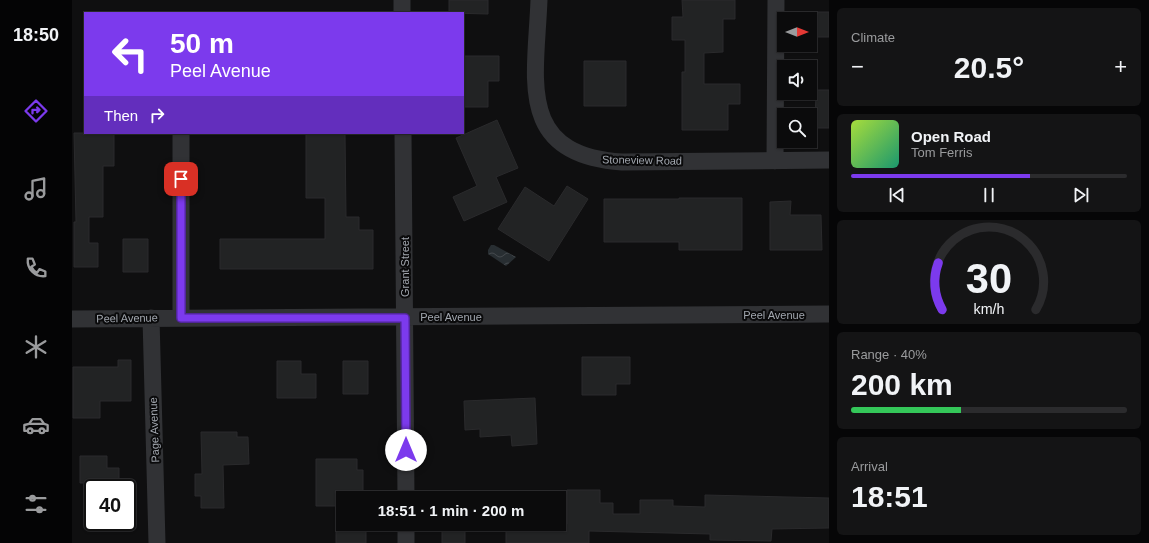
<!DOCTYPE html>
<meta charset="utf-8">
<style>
:root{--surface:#0b0b0c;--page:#141415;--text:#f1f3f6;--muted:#9a9b9d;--line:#2b2b2d;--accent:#7c3aed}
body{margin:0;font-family:Arial,sans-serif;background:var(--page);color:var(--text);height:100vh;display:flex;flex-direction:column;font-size:15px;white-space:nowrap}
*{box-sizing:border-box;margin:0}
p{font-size:13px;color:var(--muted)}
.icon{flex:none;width:22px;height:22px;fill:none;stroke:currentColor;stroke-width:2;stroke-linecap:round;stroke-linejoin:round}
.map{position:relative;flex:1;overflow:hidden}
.details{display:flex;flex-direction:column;gap:8px;padding:8px;background:#060607;width:320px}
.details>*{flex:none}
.banner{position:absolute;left:12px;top:12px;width:380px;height:122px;border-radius:0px;box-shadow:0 1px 3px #0004,0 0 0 1px var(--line);background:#7c3aed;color:#fff;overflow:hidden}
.needle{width:26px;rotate:90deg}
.tools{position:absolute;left:705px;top:12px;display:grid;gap:8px}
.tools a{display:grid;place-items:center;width:40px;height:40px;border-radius:0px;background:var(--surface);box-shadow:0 1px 3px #0004,0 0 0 1px var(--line);font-size:20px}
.speed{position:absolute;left:12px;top:479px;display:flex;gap:8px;font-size:20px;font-weight:700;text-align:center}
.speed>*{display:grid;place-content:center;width:52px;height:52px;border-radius:50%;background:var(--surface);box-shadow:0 1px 3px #0004,0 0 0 1px var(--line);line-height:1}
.speed .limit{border:2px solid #111;border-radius:6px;background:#fff;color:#111}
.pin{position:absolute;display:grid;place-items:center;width:34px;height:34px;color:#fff;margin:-17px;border-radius:8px;box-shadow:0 2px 6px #0006}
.me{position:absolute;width:44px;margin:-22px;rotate:0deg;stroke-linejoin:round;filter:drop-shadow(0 0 3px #0008)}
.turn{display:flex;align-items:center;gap:14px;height:84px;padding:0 20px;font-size:18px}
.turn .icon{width:52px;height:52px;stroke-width:2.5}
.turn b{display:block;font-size:28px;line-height:34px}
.then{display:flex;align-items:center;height:38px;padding:0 20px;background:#0003;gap:8px;font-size:15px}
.big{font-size:30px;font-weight:600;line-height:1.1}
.details .widget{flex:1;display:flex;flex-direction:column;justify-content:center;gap:6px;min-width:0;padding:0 14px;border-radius:6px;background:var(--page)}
.details .dial{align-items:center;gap:0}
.dial svg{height:104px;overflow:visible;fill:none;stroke:var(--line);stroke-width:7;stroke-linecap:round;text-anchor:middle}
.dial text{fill:var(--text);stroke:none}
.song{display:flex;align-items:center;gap:12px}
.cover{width:48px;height:48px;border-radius:6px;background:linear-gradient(135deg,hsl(80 70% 55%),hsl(160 70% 35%))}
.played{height:4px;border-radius:2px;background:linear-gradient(90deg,var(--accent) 65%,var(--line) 65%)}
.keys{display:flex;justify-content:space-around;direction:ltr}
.heat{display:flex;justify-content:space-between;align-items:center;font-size:22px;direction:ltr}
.charge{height:6px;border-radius:3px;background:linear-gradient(90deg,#34c759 40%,var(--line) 0)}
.trip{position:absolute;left:264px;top:491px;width:230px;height:40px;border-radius:0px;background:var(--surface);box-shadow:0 1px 3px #0004,0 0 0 1px var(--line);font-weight:600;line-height:40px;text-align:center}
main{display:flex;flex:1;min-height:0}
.tabs{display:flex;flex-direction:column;width:72px;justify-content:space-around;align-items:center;background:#040405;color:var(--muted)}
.tabs .icon{width:28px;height:28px}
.tabs .on{color:var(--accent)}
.tabs b{font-size:18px;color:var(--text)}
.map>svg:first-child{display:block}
.water{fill:url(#water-waves)}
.building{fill:#222324;stroke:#2a2a2c}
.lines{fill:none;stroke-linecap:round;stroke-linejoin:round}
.minor{stroke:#313235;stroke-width:17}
.route-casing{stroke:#51269a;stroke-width:10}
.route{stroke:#7c3aed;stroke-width:7}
.labels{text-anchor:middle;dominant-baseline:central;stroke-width:4;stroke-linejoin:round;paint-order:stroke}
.street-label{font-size:11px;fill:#a2a7af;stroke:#0a0a0b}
</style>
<main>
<nav class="tabs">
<b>18:50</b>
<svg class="icon on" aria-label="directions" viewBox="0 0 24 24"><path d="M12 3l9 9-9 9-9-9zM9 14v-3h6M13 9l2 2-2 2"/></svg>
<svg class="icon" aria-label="music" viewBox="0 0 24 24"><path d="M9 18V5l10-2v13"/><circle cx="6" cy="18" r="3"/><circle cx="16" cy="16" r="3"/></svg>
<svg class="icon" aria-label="phone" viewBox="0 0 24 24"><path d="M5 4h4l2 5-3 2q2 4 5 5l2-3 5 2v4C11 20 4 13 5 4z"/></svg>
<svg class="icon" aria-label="climate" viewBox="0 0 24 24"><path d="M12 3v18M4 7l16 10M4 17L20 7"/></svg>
<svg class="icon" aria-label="car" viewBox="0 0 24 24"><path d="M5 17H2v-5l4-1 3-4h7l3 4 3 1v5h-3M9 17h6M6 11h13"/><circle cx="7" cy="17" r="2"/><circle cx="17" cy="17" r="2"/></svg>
<svg class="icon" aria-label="filters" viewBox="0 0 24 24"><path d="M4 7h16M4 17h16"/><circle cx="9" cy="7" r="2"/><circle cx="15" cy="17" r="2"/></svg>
</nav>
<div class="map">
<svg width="757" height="543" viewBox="0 0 757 543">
<defs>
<pattern id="water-waves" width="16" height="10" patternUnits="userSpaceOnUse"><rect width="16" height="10" fill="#282e32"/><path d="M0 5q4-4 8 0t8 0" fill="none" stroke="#44494d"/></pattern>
</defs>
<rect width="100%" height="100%" fill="#0f0f10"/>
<path class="water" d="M 419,245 L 422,245 L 444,257 L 434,266 L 416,254 L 416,250 Z"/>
<path class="building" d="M 377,0 L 416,0 L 416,14 L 377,13 Z
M 610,0 L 663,0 L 663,19 L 651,19 L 651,52 L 632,53 L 632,84 L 668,84 L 668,104 L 656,104 L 656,130 L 610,130 L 610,72 L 613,72 L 613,40 L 600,40 L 600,17 L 611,17 Z
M 742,12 L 757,12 L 757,37 L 742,37 Z
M 391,56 L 427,56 L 427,81 L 416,81 L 416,107 L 391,107 Z
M 512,61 L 554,61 L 554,106 L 512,106 Z
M 744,90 L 757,90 L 757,128 L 743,128 Z
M 425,120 L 446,168 L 424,177 L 435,202 L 392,221 L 381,197 L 405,186 L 384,138 Z
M 2,133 L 42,133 L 42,166 L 31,166 L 31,217 L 17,217 L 17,243 L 26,243 L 26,267 L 2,267 L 2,222 L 4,222 Z
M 234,133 L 273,133 L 274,217 L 287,217 L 287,230 L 301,230 L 301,269 L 148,269 L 148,239 L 253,239 L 253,198 L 234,198 Z
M 495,186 L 516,199 L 477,261 L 426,229 L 453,187 L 482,206 Z
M 607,198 L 670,198 L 670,250 L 607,250 L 607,242 L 532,242 L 532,199 L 607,199 Z
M 719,201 L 718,215 L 749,215 L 750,250 L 698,250 L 698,202 Z
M 51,239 L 76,239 L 76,272 L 51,272 Z
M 510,357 L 558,357 L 558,384 L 544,384 L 544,395 L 510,395 Z
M 46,360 L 59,360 L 59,401 L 28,401 L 28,418 L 1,418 L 1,367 L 46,367 Z
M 205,361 L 229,361 L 229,374 L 244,374 L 244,398 L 205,398 Z
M 271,361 L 296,361 L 296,394 L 271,394 Z
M 463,398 L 465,444 L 440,446 L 439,435 L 408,437 L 408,429 L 393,430 L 392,401 Z
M 129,432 L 165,432 L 165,437 L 176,437 L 177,464 L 151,465 L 152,508 L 129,508 L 129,496 L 123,496 L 123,474 L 130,474 Z
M 8,456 L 35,456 L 35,468 L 47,468 L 47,483 L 8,483 Z
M 244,459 L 285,459 L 285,470 L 291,470 L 291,498 L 271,498 L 271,506 L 244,506 Z
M 495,490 L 528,490 L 528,503 L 541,503 L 541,514 L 568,514 L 568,500 L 601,500 L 601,506 L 633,507 L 633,495 L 757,498 L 757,528 L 700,529 L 699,541 L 638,540 L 638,534 L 517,531 L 517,543 L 434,543 L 434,524 L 495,524 Z
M 264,524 L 294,524 L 294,543 L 264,543 Z
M 370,524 L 393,524 L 393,543 L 370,543 Z"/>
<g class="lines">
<path class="minor" d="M 330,0 L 330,13
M 467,0 C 464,79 443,155 550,162 L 757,160
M 109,133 L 109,318
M 331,133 L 334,498
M 703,161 L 704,0
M 79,318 L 85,543
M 0,319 L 757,314
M 334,524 L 334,543"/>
</g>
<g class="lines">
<g class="route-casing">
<path id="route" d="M 109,179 L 109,318 L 333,318 L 334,450"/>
</g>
<use href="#route" class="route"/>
</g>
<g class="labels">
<g class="street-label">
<text transform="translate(570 160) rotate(1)">Stoneview Road</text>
<text transform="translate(333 267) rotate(-90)">Grant Street</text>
<text x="702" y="315">Peel Avenue</text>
<text x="379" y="317">Peel Avenue</text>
<text transform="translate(55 318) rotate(-1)">Peel Avenue</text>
<text transform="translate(82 430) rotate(-92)">Page Avenue</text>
</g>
</g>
</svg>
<div class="tools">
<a><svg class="needle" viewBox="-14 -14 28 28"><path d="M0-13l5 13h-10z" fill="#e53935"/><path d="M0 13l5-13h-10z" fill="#9a9b9d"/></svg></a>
<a><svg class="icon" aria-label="sound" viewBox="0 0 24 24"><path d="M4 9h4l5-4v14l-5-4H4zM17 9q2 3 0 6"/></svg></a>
<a><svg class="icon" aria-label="search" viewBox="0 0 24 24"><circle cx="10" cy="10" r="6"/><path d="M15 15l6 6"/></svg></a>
</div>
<div class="speed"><div class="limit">40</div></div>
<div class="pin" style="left:109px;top:179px;background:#d93025"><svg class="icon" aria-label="arrive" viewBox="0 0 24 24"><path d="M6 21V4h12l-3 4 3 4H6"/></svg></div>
<svg class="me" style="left:334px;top:450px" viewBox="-20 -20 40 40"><circle r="19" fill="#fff"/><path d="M0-13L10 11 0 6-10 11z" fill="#7c3aed"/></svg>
<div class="trip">18:51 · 1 min · 200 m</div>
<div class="banner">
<div class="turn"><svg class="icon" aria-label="left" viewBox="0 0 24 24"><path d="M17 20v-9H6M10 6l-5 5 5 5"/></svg><div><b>50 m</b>Peel Avenue</div></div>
<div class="then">Then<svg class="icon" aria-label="right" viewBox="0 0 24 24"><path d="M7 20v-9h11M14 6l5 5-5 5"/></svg></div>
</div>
</div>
<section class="details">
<div class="widget"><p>Climate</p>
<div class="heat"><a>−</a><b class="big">20.5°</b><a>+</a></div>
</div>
<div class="widget">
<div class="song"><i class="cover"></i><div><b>Open Road</b><p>Tom Ferris</p></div></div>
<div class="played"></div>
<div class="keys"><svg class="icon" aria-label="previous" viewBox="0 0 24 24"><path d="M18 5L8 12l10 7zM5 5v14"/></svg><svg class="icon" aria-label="pause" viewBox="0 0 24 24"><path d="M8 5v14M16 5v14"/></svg><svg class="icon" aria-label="next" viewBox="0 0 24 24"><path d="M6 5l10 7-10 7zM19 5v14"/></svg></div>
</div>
<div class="widget dial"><svg viewBox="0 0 100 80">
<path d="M14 69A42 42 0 1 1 86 69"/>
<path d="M14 69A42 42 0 0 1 11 33" stroke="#7c3aed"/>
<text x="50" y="56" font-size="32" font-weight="700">30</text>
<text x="50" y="72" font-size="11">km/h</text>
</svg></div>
<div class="widget"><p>Range · 40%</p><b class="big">200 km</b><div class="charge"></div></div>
<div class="widget"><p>Arrival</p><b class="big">18:51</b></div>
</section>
</main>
